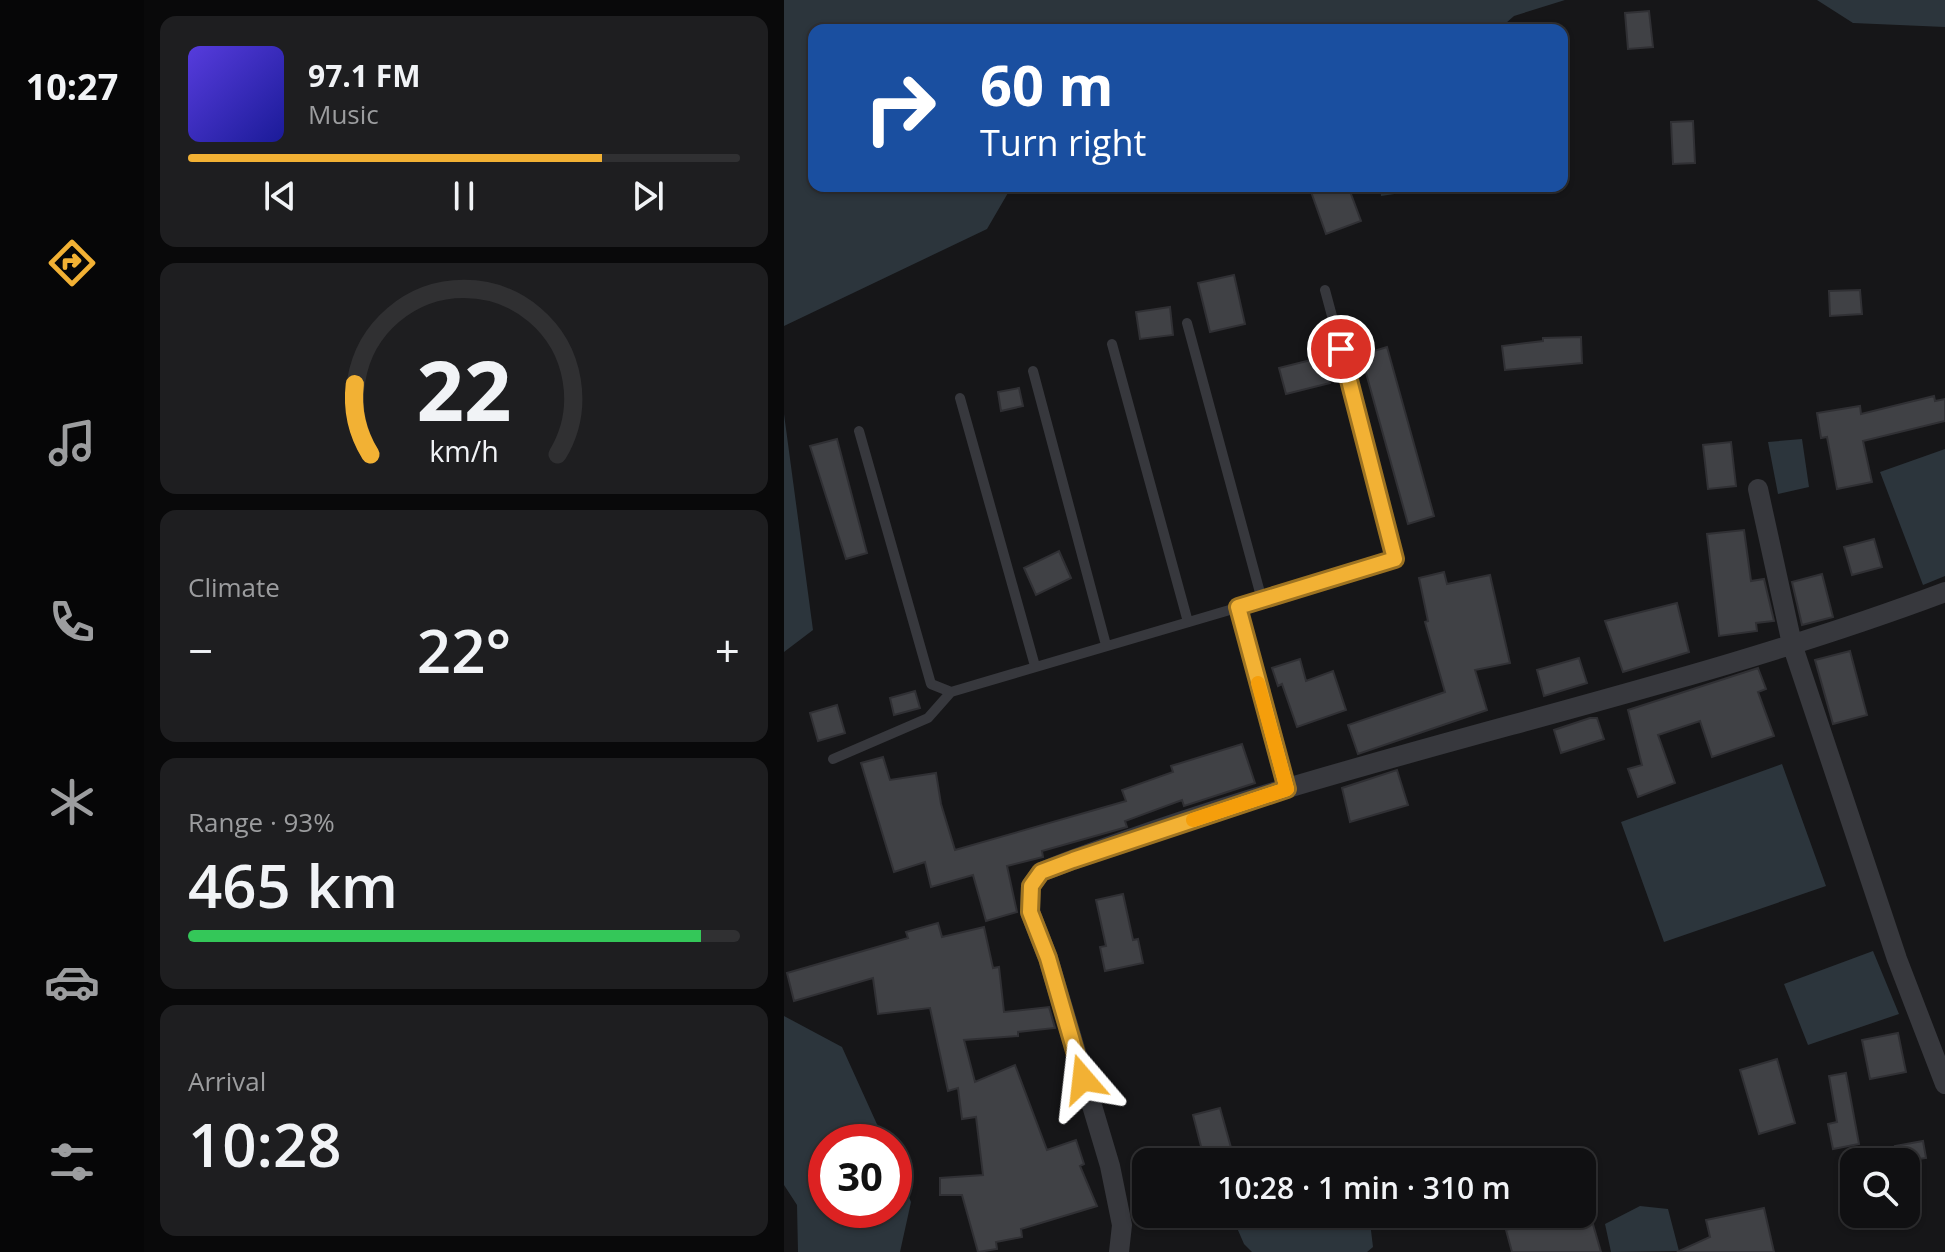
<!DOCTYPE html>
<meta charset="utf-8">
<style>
:root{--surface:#101012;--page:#1e1e20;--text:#f1f3f6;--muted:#9c9d9f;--line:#303032;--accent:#f2b134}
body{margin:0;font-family:"Open Sans",sans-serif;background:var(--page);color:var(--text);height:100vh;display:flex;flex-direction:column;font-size:30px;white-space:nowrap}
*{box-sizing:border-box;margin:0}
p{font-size:26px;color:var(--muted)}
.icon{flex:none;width:44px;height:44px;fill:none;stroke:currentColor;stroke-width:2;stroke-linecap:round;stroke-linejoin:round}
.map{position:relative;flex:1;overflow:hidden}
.drawer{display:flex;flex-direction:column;gap:16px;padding:16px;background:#09090a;width:640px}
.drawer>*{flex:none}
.top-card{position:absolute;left:24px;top:24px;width:760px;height:168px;border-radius:16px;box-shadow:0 2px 6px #0004,0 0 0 2px var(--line);background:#1a4fa0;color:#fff;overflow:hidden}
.buttons{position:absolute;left:1056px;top:1148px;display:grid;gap:16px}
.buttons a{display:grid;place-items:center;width:80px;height:80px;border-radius:16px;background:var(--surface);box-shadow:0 2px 6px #0004,0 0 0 2px var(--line);font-size:40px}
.speed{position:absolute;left:24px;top:1124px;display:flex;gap:16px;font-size:40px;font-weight:700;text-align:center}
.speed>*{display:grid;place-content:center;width:104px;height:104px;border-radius:50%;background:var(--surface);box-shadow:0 2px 6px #0004,0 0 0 2px var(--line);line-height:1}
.speed .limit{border:12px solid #d22;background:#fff;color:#111}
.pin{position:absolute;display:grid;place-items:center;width:68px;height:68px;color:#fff;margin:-34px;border:4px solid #fff;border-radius:50%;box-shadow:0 2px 8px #0007}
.me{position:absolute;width:88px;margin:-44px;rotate:343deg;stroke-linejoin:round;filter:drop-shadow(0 0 6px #0008)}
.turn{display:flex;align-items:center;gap:28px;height:168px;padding:0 40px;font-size:36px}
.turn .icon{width:104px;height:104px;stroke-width:2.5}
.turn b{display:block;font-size:56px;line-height:68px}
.big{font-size:60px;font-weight:600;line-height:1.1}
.drawer .widget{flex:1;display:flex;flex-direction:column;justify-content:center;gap:12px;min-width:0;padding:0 28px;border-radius:16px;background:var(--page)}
.drawer .dial{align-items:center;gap:0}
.dial svg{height:208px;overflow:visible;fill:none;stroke:var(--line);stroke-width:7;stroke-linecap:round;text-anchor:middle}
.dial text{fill:var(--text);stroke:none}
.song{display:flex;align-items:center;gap:24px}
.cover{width:96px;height:96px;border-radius:12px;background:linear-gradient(135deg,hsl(250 70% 55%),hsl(240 70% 35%))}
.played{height:8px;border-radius:4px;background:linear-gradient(90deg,var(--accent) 75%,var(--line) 75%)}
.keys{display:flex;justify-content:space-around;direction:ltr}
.heat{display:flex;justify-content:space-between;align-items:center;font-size:44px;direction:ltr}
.charge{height:12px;border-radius:6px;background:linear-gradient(90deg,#34c759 93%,var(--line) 0)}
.trip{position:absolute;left:348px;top:1148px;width:464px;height:80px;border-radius:16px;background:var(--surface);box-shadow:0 2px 6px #0004,0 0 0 2px var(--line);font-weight:600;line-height:80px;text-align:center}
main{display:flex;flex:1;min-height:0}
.dock{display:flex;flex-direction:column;width:144px;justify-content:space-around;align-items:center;background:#060607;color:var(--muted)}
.dock .icon{width:56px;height:56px}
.dock .current{color:var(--accent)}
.dock b{font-size:36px;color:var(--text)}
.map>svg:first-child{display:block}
.water{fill:#2c353c}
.building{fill:#404145;stroke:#303034;stroke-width:2}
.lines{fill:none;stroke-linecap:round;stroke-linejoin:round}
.service{stroke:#37383d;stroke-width:10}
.minor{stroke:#37383d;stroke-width:20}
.route-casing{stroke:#9d7322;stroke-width:20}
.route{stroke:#f2b134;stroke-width:14}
.slow{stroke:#f59e0b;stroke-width:14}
</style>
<main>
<nav class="dock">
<b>10:27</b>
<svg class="icon current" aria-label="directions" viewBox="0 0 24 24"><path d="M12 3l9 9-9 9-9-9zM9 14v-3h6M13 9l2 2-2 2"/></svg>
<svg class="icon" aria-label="music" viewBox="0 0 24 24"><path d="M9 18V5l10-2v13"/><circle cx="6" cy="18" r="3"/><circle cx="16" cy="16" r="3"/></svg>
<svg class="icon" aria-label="phone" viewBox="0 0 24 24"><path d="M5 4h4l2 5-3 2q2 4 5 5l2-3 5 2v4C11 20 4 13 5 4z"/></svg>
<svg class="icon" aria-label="climate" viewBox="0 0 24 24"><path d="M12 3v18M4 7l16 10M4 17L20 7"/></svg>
<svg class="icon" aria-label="car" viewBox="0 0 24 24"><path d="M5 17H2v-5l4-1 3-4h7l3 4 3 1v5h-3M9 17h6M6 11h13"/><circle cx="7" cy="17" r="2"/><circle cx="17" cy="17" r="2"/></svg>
<svg class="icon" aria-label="filters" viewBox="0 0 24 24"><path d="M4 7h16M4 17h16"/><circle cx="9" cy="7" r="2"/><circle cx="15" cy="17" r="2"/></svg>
</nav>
<section class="drawer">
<div class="widget">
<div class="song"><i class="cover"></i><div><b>97.1 FM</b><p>Music</p></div></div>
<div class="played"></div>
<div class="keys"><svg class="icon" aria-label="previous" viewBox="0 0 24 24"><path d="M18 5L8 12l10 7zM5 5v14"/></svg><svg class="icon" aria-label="pause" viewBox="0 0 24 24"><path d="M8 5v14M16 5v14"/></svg><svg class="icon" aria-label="next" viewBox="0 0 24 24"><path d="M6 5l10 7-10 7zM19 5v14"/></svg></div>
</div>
<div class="widget dial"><svg viewBox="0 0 100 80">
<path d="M14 69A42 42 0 1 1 86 69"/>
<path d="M14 69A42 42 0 0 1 8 42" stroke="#f2b134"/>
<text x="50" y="56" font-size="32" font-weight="700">22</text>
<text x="50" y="72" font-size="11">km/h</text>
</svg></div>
<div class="widget"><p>Climate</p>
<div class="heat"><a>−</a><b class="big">22°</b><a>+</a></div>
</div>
<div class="widget"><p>Range · 93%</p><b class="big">465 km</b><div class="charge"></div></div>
<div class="widget"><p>Arrival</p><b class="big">10:28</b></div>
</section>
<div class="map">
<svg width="1161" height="1252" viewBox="0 0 1161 1252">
<rect width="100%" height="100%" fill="#161618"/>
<path class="water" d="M 0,0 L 781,0 L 730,16 L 714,30 L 30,30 L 30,186 L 228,186 L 203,229 L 0,326 Z
M 1033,0 L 1161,0 L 1161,27 L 1069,23 Z
M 596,186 L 664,186 L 597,196 Z
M 0,414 L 29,630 L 0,652 Z
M 1018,439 L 1025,487 L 994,494 L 984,442 Z
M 1161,449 L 1161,576 L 1139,585 L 1096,472 Z
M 998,764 L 1042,886 L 880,942 L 837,822 Z
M 1089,951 L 1115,1014 L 1024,1045 L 1000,984 Z
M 0,1016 L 58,1047 L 101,1142 L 42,1142 L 42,1210 L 110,1210 L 110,1163 L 127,1202 L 116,1252 L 14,1252 L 13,1205 L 0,1185 Z
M 856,1206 L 884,1209 L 895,1251 L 827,1252 L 821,1224 Z
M 447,1214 L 585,1214 L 589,1247 L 583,1252 L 468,1252 L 460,1244 Z"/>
<path class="building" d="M 865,11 L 869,47 L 844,49 L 841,13 Z
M 909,121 L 911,163 L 889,164 L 887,122 Z
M 525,186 L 564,186 L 577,221 L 542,234 Z
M 450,275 L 461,324 L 426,332 L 414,283 Z
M 1076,290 L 1078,314 L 1046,316 L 1045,291 Z
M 386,307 L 389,335 L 356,339 L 352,312 Z
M 797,337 L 798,363 L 721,370 L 718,346 L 759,341 L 759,338 Z
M 603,347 L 650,516 L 624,524 L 577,355 Z
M 539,357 L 546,383 L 502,394 L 495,368 Z
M 235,388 L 239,406 L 217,411 L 214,392 Z
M 1150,396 L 1151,401 L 1161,399 L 1161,421 L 1079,441 L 1088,482 L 1053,489 L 1043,437 L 1037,438 L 1033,413 L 1076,406 L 1077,414 Z
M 53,439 L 83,553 L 62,559 L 26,446 Z
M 947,442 L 952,486 L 924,489 L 919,445 Z
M 960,530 L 967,581 L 980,579 L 990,621 L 972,623 L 973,631 L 935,636 L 923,534 Z
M 1090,539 L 1098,567 L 1068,575 L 1060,547 Z
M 275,551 L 287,578 L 252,595 L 240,568 Z
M 660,572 L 663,584 L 706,575 L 726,663 L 691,670 L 703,710 L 574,754 L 564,725 L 661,692 L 641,622 L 644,621 L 635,578 Z
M 1038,574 L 1049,617 L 1018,625 L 1008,582 Z
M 893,603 L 905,652 L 839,672 L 821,621 Z
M 1066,651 L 1083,715 L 1049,724 L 1031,660 Z
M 795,658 L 803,683 L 760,696 L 753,670 Z
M 516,659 L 522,681 L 549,671 L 562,710 L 513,727 L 498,684 L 494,686 L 488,668 Z
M 974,668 L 982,689 L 974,692 L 990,736 L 928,757 L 916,721 L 874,735 L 891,783 L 854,797 L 844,769 L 858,765 L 844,710 Z
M 131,691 L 136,708 L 110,715 L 106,698 Z
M 53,705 L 61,733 L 34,741 L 26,713 Z
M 806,718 L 813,718 L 820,739 L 777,753 L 770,730 Z
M 458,744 L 471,783 L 400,806 L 398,800 L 341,821 L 343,827 L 258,851 L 259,857 L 223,866 L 233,912 L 202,921 L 189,875 L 147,887 L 141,862 L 110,872 L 77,763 L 99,757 L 106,780 L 152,773 L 157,804 L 171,850 L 342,801 L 338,790 L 389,772 L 387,766 Z
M 613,770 L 624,805 L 566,822 L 558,788 Z
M 339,894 L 349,940 L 354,939 L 359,963 L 321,971 L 316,947 L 322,946 L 312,900 Z
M 154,923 L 158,937 L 200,927 L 209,968 L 215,967 L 220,1012 L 265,1007 L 271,1028 L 234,1032 L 234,1036 L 180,1040 L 191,1082 L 231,1065 L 263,1150 L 292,1140 L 300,1164 L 296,1166 L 313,1206 L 237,1229 L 238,1237 L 212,1242 L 213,1249 L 194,1252 L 178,1195 L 156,1195 L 156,1178 L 199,1175 L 192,1117 L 178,1119 L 174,1088 L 164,1091 L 146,1008 L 94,1014 L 89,978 L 10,1001 L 3,973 L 124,938 L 122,932 Z
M 1114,1033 L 1122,1072 L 1086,1079 L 1078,1040 Z
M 993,1059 L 1011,1123 L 975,1134 L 956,1070 Z
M 1062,1073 L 1075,1144 L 1049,1149 L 1044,1124 L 1053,1122 L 1045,1076 Z
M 436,1108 L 451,1162 L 421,1162 L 409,1115 Z
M 1139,1141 L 1142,1158 L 1114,1162 L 1111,1146 Z
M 980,1208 L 990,1252 L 893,1252 L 926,1237 L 922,1220 Z
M 764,1214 L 806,1214 L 817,1252 L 728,1252 L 722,1230 L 765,1218 Z"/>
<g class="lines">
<path class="service" d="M 403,323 L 478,600
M 328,344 L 404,622
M 249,371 L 322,645
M 176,398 L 251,666
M 75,431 L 147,684 L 167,692 L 605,563 L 612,554 L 541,290
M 454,607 L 503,789
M 49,759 L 144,718 L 167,692"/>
<path class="minor" d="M 974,489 L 1008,644 L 1113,959 L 1161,1084
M 335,1252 L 338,1225 L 326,1166 L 264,958 L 246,912 L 247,886 L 257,872 C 551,756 866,703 1161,592"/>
</g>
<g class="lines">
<g class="route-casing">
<path id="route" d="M 299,1079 L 264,958 L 246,912 L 247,886 L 257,872 L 289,860 L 503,789 L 454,607 L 611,559 L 557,349"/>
</g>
<use href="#route" class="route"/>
<path class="slow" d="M 409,820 L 503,789 L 474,683"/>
</g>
</svg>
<div class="buttons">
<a><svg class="icon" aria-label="search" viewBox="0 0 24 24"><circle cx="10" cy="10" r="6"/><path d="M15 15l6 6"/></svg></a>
</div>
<div class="speed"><div class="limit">30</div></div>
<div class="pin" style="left:557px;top:349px;background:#d93025"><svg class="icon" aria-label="arrive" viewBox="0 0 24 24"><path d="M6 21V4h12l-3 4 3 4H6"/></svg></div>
<svg class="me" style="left:299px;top:1079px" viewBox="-20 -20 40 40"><path d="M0-17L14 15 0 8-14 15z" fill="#f2b134" stroke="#fff" stroke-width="4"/></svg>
<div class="trip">10:28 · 1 min · 310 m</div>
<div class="top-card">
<div class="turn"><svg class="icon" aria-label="right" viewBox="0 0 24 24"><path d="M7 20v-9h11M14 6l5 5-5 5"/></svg><div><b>60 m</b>Turn right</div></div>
</div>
</div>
</main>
